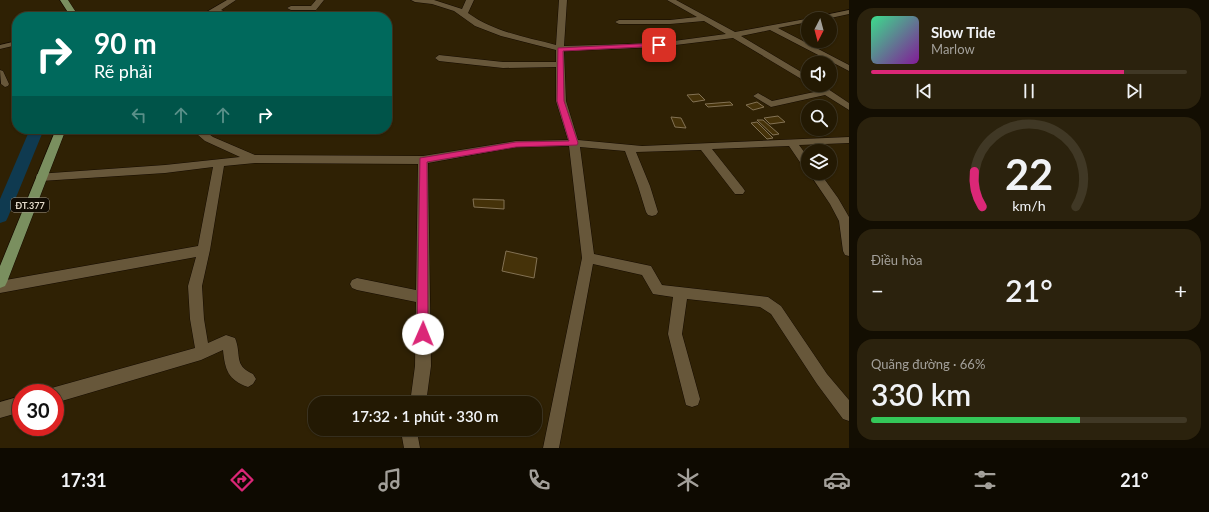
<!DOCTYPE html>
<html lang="vi">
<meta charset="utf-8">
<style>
:root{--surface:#231903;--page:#2b220d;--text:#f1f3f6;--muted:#a3a09a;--line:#403825;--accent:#db2777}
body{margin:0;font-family:Lato,sans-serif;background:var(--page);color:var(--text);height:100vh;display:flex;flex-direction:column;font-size:15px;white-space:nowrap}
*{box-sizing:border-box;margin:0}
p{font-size:13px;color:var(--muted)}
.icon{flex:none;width:22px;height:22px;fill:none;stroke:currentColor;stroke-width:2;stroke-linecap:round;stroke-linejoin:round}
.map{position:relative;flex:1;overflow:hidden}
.side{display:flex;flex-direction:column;gap:8px;padding:8px;background:#130e02;width:360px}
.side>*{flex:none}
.top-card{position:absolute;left:12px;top:12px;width:380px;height:122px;border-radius:16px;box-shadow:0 1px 3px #0004,0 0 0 1px var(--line);background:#00695c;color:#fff;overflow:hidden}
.needle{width:26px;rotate:186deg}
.buttons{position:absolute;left:801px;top:12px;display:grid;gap:8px}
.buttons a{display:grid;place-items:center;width:36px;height:36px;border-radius:50%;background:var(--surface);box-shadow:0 1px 3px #0004,0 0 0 1px var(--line);font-size:20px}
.speed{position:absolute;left:12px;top:384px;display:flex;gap:8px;font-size:20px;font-weight:700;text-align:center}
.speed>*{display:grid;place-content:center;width:52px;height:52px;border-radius:50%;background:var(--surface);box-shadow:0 1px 3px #0004,0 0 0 1px var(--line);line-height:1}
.speed .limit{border:6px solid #d22;background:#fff;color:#111}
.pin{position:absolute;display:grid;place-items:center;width:34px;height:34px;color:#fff;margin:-17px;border-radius:8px;box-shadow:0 2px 6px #0006}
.me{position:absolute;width:44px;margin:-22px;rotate:1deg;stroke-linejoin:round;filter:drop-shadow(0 0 3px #0008)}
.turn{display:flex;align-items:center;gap:14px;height:84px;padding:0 16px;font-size:18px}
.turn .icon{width:52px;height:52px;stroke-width:2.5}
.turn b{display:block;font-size:28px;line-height:34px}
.lanes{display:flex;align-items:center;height:38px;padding:0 16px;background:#0003;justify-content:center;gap:20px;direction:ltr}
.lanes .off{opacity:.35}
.big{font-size:30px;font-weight:600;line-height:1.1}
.side .widget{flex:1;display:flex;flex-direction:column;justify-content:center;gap:6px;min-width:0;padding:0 14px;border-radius:16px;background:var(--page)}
.side .dial{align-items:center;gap:0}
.dial svg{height:104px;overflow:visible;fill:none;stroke:var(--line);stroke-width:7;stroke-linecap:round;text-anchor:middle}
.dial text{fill:var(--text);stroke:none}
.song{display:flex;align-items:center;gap:12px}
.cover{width:48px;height:48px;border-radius:6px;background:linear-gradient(135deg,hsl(150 70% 55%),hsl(290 70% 35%))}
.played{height:4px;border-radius:2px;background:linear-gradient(90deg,var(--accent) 80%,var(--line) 80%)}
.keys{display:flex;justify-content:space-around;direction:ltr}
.heat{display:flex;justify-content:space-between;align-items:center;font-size:22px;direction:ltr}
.charge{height:6px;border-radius:3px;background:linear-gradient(90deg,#34c759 66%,var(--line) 0)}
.trip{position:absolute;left:308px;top:396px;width:234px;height:40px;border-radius:16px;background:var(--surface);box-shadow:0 1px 3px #0004,0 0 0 1px var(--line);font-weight:600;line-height:40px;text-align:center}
.menu{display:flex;height:64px;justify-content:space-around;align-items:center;background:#0e0a01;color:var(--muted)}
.menu .icon{width:28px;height:28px}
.menu .active{color:var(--accent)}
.menu b{font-size:18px;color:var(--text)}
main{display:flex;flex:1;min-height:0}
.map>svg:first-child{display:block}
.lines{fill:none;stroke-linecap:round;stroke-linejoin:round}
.canal{fill:#0f3a50;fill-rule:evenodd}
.building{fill:#453209;stroke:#837254}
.street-casing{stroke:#150b00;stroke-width:1}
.primary-casing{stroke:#150b00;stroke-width:1}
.street{fill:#67573a;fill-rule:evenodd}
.primary{fill:#7a8f5f;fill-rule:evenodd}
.route{fill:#db2777;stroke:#8e194d}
.labels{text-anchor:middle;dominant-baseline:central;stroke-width:4;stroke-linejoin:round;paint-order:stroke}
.shield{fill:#120c03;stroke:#a59c8e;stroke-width:1}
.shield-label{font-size:9px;font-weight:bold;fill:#e4daca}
</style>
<main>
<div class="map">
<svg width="849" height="448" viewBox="0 0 849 448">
<rect width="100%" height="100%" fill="#2f2104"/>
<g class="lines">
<path class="canal" d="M 30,129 L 44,129 L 8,217 L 6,221 L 0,223 L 0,199 Z"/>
</g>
<path class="building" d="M 699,94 L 705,100 L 693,102 L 687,95 Z
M 730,102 L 733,105 L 708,107 L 705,104 Z
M 757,102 L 764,107 L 753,110 L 746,105 Z
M 778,116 L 785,122 L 770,124 L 764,118 Z
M 671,117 L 681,118 L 686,128 L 675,127 Z
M 757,120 L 763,120 L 779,134 L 773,135 Z
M 757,122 L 773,138 L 767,139 L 751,123 Z
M 473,199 L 504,200 L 504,209 L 474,207 Z
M 506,251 L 537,258 L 534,278 L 502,271 Z"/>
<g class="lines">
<g class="street-casing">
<path id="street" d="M 227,0 L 236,0 L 221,10 L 238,17 L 227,17 L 215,13 L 207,17 L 198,17 Z
M 316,0 L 324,0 L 316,10 L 291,10 L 287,8 L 291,6 L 311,6 Z
M 411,0 L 434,0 L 462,9 L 466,0 L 474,0 L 468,13 C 494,32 526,37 556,45 L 559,0 L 567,0 L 564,46 L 659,43 L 726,34 L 704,21 L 670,24 L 619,24 L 615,22 L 619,20 L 670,20 L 697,17 L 667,0 L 676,0 L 735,32 L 811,18 L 808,19 L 808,22 L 778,28 L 849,65 L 849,71 L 770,30 L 741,36 L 808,76 L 808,83 L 733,38 L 659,47 L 564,51 L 566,101 L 578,140 L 642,146 L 849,137 L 849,143 L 799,145 L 808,157 L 808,169 L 804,168 L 789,146 L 712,149 L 743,188 L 745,191 L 743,194 L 735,194 L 701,150 L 636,152 L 650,186 L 658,212 L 656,215 L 652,216 L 648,215 L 646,212 L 638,186 L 625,151 L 580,147 L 594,254 L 651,266 L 662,285 L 768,297 L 781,306 L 827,374 L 849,400 L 849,421 L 843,419 L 817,384 L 771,314 L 760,307 L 687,299 L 682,334 L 700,399 L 698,405 L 692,407 L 686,405 L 668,334 L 673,297 L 653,294 L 642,275 L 593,264 L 559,448 L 543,448 L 582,258 L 569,146 L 516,147 L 428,163 L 431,366 L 426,403 L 410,403 L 415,366 L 416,302 L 357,290 L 352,288 L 350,284 L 352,280 L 357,278 L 416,290 L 418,164 L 255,163 L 224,166 L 210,250 L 202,286 L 204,319 L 208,343 L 226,335 L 235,338 C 242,355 233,365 253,374 L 256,379 L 253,384 L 248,387 C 228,380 225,370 223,350 L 201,360 L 55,403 L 55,393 L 48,393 L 49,389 L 55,387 L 195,348 L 190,319 L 188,286 L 196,257 L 0,293 L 0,281 L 198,246 L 213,167 L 165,173 L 41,181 L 37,180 L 36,177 L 37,174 L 165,165 L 240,157 L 205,141 L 191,129 L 202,129 L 213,137 L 255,155 L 423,156 L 516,141 L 568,140 L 556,101 L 556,67 L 503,68 L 439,61 L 435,58 L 439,55 L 503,62 L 556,62 L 556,50 L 501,36 L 475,26 L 454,11 L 432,4 L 415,2 Z
M 849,10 L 849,14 L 826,19 L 811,19 L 815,17 Z
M 17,41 L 17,45 L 0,49 L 0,45 Z
M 0,70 L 3,71 L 9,84 L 8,86 L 5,87 L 1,84 Z
M 812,85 L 822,85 L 849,103 L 849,110 L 825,95 L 771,107 L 753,96 L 758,93 L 772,101 L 819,91 Z
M 809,173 L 820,173 L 838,198 L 849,217 L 849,256 L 845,255 L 843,251 L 839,221 L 830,204 Z
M 21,396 L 21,412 L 0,418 L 0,402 Z
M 403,429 L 419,429 L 418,437 L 420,448 L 404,448 L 402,437 Z"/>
</g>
<g class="primary-casing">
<path id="primary" d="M 60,0 L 68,0 L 79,17 L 71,17 Z
M 56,129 L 66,129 L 7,282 L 5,286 L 0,288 L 0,266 Z"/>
</g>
<use href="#street" class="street"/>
<use href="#primary" class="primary"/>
</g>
<path class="route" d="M 659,43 L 662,45 L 661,46 L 563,51 L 564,101 L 578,143 L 577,145 L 516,147 L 427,162 L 428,334 L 427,338 L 423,339 L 419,338 L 417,334 L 420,158 L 516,142 L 569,141 L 557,101 L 558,48 Z"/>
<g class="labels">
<rect class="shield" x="11" y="198" width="38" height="14" rx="3"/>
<g class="shield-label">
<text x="30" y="205">ĐT.377</text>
</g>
</g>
</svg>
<div class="buttons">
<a><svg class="needle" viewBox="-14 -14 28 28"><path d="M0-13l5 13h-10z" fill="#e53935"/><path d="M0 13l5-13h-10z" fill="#a3a09a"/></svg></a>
<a><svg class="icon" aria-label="sound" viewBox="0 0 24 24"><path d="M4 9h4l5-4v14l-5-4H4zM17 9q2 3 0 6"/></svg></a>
<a><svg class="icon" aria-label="search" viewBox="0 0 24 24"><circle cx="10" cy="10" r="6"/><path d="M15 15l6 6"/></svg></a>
<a><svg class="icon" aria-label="layers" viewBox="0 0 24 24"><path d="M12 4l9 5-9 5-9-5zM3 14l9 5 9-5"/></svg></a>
</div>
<div class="speed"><div class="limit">30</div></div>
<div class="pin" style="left:659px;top:45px;background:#d93025"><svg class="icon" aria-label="arrive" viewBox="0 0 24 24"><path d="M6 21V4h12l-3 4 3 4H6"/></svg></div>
<svg class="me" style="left:423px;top:334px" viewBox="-20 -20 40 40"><circle r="19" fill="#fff"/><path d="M0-13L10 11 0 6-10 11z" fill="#db2777"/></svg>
<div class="trip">17:32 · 1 phút · 330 m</div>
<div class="top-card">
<div class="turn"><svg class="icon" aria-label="right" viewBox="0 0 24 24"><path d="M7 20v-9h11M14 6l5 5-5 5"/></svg><div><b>90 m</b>Rẽ phải</div></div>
<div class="lanes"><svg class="icon off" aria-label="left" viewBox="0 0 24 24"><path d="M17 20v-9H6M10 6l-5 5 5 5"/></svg><svg class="icon off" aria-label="ahead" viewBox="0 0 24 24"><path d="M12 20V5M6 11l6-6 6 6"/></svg><svg class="icon off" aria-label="ahead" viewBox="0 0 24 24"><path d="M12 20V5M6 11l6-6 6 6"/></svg><svg class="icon" aria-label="right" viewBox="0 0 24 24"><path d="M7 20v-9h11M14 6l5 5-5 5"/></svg></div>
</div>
</div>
<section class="side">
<div class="widget">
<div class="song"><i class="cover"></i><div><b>Slow Tide</b><p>Marlow</p></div></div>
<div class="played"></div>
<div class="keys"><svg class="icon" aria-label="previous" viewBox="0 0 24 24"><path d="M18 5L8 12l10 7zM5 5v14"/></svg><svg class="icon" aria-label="pause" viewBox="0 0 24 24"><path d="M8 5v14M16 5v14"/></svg><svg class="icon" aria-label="next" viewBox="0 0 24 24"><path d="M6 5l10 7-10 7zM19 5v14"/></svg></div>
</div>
<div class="widget dial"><svg viewBox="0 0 100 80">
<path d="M14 69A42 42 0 1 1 86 69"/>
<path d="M14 69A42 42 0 0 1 8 42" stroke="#db2777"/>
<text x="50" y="56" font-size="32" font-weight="700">22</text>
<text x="50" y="72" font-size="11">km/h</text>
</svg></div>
<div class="widget"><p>Điều hòa</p>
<div class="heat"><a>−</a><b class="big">21°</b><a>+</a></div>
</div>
<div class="widget"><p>Quãng đường · 66%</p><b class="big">330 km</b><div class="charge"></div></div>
</section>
</main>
<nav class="menu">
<b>17:31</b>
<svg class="icon active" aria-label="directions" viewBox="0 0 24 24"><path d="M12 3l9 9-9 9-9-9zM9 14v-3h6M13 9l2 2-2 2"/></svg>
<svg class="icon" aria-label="music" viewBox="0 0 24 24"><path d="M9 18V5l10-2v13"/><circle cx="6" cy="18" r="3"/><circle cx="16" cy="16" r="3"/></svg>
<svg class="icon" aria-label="phone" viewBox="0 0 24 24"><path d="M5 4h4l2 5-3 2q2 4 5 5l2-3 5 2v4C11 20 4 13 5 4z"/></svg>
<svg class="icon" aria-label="climate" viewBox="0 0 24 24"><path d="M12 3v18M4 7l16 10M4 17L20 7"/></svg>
<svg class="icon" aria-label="car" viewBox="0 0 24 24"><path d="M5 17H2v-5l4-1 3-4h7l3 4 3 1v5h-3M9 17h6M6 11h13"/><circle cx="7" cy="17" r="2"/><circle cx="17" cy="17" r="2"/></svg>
<svg class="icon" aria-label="filters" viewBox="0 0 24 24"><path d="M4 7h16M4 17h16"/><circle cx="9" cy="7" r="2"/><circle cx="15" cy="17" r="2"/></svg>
<b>21°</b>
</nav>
